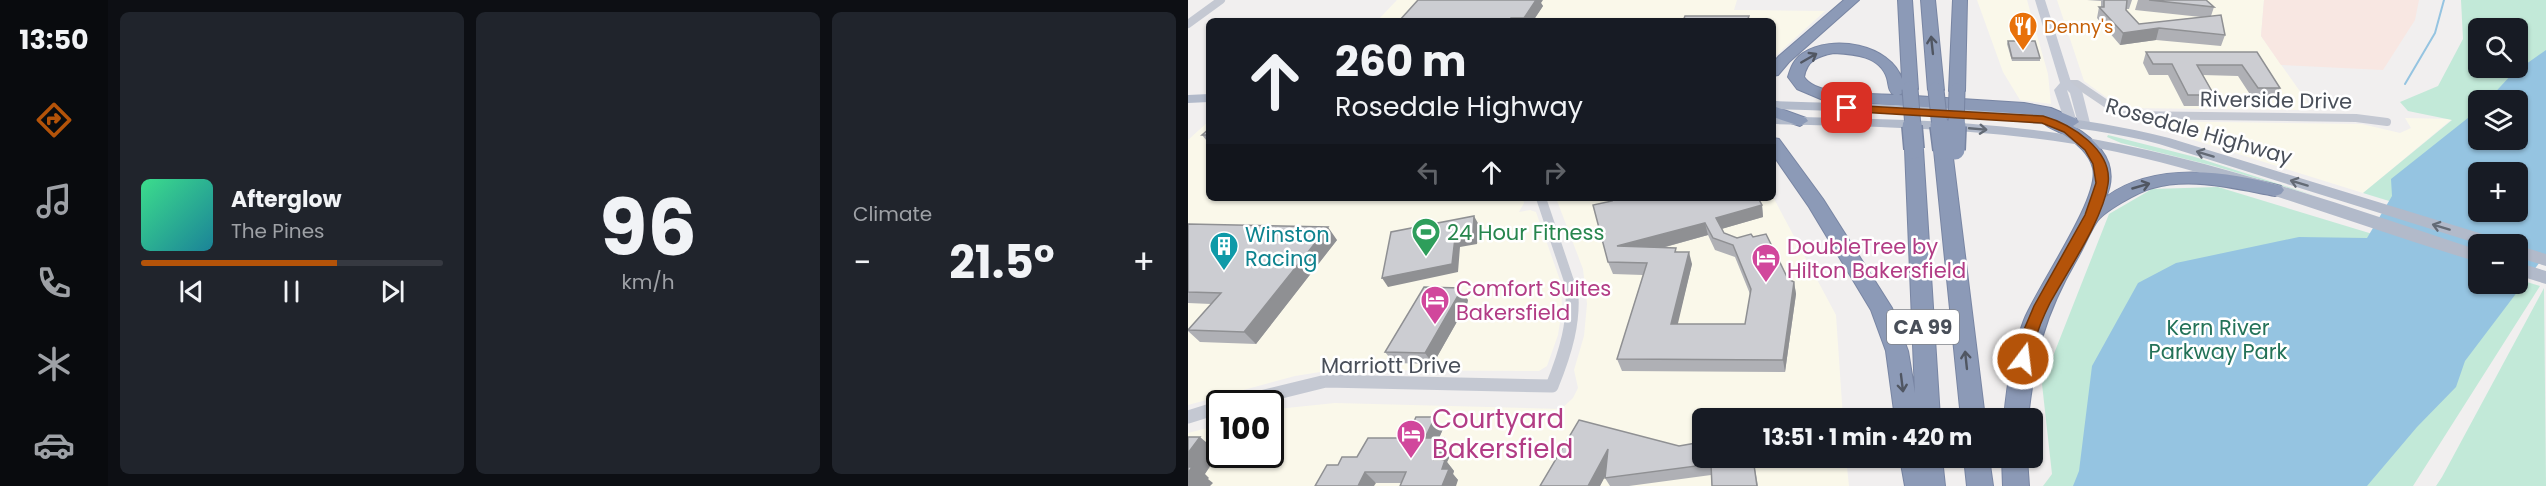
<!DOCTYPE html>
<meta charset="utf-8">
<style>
:root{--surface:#171b24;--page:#20242c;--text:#f1f3f6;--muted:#9ea1a6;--line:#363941;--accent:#b45309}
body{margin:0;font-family:Poppins,sans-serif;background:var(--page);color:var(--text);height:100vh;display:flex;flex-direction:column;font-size:22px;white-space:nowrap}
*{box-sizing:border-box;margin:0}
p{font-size:20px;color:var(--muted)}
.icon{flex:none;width:33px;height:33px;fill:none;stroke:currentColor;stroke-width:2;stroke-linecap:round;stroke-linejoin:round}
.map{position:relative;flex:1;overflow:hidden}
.details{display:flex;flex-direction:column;gap:12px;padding:12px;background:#0d0f14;width:1080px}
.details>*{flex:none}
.hud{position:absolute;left:18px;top:18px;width:570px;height:183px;border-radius:9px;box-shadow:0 2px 4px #0004;background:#171b24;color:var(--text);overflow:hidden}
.controls{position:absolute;left:1280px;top:18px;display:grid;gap:12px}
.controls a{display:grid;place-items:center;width:60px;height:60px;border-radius:9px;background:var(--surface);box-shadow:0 2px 4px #0004;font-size:30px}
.speed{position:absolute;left:18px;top:390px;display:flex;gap:12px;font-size:30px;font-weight:700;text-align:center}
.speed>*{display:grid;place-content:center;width:78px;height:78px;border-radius:50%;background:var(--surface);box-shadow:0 2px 4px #0004;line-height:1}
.speed .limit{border:3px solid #111;border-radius:9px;background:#fff;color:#111}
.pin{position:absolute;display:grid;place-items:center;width:51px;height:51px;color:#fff;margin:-26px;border-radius:12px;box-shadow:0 3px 9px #0006}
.me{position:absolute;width:66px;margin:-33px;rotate:15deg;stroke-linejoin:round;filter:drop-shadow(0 0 4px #0008)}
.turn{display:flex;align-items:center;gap:21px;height:126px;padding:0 30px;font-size:27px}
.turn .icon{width:78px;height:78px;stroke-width:2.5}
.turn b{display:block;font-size:42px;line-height:51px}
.lanes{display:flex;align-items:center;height:57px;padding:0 30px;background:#0003;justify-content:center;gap:30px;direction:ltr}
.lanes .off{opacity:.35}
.big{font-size:45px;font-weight:700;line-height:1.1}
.details .widget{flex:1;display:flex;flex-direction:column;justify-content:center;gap:9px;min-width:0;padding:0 21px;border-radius:9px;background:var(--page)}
.details .dial{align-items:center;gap:0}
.dial b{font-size:78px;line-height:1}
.song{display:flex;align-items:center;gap:18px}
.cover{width:72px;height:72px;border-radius:9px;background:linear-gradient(135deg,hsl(150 70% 55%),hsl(190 70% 35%))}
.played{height:6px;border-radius:3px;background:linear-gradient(90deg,var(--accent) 65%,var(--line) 65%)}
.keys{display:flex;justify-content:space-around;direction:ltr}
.heat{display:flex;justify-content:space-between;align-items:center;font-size:33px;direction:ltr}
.details .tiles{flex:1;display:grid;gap:12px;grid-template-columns:repeat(3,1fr)}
.trip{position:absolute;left:504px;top:408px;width:351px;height:60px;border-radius:9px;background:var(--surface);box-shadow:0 2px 4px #0004;font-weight:700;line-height:60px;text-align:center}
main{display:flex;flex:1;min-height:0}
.menu{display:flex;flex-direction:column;width:108px;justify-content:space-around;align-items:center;background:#090b0e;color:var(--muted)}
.menu .icon{width:42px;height:42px}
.menu .on{color:var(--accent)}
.menu b{font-size:27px;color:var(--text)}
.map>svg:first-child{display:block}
.commercial{fill:#faf8ea}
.medical{fill:#f8e7e2}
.green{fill:#c2e9d8;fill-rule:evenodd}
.water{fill:#95c4e1;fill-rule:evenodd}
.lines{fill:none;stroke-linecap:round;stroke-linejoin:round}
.stream{stroke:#95c4e1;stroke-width:2}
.motorway-casing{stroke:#7885a3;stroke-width:2}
.minor-far2{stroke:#c4c8d2;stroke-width:8}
.minor-far1{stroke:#c4c8d2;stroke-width:10}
.minor{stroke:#c4c8d2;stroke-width:13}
.secondary{fill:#c4c9d5;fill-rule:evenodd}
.primary{fill:#b2baca;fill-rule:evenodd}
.motorway{fill:#8c9ab7;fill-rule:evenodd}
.motorway-bridge-far1-casing{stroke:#7885a3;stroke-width:17;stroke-linecap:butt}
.motorway-bridge-casing{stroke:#7885a3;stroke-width:22;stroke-linecap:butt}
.motorway-bridge-far1{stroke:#8c9ab7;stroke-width:15}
.motorway-bridge{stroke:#8c9ab7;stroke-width:19}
.wall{fill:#afb0b5;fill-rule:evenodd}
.shaded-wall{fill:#8f9093}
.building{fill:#cccdd2;stroke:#8f9093;stroke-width:1.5;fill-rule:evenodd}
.oneway{stroke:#505662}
.oneway2{stroke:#636a75}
.route{fill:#b45309;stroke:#753606;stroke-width:1.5}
.labels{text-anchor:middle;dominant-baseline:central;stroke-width:5;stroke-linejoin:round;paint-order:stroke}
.far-food-label{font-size:18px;fill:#c56008;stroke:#fff;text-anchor:start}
.shield{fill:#fff;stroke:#80848b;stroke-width:1.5}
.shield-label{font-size:20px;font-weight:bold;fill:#494f59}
.street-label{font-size:21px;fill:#494f59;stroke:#fff}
.leisure-label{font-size:21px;fill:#27864d;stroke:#fff;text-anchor:start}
.culture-label{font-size:21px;fill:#0d838f;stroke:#fff;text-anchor:start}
.hotel-label{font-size:21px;fill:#b23c85;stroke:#fff;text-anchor:start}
.park-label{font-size:21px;fill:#237258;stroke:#fff}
.near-hotel-label{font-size:26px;fill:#b23c85;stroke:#fff;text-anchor:start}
</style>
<main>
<nav class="menu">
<b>13:50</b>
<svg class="icon on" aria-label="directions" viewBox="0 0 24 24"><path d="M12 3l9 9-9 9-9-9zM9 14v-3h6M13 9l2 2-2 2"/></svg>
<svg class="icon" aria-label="music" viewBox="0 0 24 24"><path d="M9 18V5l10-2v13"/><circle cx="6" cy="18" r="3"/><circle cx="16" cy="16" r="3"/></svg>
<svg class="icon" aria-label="phone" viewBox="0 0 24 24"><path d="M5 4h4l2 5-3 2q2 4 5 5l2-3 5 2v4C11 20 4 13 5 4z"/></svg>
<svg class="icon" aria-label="climate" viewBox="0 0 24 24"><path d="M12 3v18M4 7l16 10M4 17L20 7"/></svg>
<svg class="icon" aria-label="car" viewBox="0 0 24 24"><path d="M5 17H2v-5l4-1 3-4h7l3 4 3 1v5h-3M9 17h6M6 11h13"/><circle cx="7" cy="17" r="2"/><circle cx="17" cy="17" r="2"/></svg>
</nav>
<section class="details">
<div class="tiles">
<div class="widget">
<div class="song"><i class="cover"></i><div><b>Afterglow</b><p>The Pines</p></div></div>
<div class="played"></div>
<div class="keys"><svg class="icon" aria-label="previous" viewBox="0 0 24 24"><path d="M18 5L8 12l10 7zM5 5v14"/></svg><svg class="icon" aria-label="pause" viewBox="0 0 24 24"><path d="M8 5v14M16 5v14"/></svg><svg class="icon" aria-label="next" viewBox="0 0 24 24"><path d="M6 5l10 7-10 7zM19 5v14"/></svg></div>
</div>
<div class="widget dial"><b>96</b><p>km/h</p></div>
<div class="widget"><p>Climate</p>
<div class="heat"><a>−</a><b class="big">21.5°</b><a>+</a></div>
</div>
</div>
</section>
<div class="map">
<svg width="1358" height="486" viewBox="0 0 1358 486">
<rect width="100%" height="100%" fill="#f1efef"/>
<path class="commercial" d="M 209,0 L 549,0 L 546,10 L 637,11 L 585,58 L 585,21 L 189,21 Z
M 789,0 L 839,0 L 860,74 L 863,104 L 832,100 L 815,72 Z
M 869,0 L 1076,0 L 1073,36 L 1125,110 L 933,108 L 896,81 Z
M 1217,118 L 1264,119 L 1175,193 L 964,127 L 955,121 L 1174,124 L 1212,133 L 1223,128 Z
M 21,121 L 21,198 L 335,198 L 336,203 L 331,212 L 342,210 L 348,212 L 373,283 L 374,309 L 370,335 L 359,366 L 351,371 L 145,370 L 107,376 L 0,405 L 0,140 Z
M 585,197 L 648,315 L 655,418 L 514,418 L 514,458 L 658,458 L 661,486 L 0,486 L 0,433 L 31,425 L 32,454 L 82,454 L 83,411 L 89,409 L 147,403 L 373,409 L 385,398 L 390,388 L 386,370 L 396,336 L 399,304 L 395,269 L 368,198 Z"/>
<path class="medical" d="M 1076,0 L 1231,0 L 1227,20 L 1195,70 L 1093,65 L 1073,36 Z"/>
<path class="green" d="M 1273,0 L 1358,0 L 1358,249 L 1175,193 L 1264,120 L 1220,111 L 1212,102 L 1250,86 L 1275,39 ZM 1290,28 L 1329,28 L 1329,68 L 1290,68 ZM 1290,100 L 1329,100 L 1329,140 L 1290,140 ZM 1290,172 L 1329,172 L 1329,212 L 1290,212 Z
M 920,135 L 1007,157 L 1128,196 L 1026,166 L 933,143 L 919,137 Z
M 1030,187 L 1290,266 L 1290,284 L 1329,284 L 1329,279 L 1352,286 L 1225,486 L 855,486 L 864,474 L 854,384 L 921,214 L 964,189 Z
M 1356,288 L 1358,486 L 1248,486 L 1254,477 Z"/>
<path class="water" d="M 1358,50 L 1358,254 L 1277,361 L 1268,387 L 1229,427 L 1179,486 L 885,486 L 891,471 L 904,366 L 950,283 L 988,263 L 1111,237 L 1179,238 L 1204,196 L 1203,179 L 1290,110 L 1290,140 L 1329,140 L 1329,100 L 1300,100 L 1324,74 ZM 1290,172 L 1329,172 L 1329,212 L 1290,212 ZM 1290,244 L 1329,244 L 1329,284 L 1290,284 Z"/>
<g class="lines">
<path class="stream" d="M 1217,84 L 1247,33 L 1256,0"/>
<g class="motorway-casing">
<path id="motorway" d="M 656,0 L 671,0 L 601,62 L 590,75 L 585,76 L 585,63 L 591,56 Z
M 710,0 L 724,0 L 730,89 L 727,92 L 716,92 L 711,95 L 836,103 L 863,108 L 889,119 L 891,122 L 885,126 C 912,142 932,165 918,197 C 967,161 1038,171 1093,186 L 1096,190 L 1093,194 L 1087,196 C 1048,189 1004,177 965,188 C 952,191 914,212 908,223 C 901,234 896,247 889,259 C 856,316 847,354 840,418 L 816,418 C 819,385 824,351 836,320 C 849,287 913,197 905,168 C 901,152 885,140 871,132 C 865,129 860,128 856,123 L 861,119 L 853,115 L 635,100 L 609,89 L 600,77 C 603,67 606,59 615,53 C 644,34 702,44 714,79 ZM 646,53 C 666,54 692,56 699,78 C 701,85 700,91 706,95 C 683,93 629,97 616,77 C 619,60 630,56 646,53 Z
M 733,0 L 747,0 L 756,90 L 748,95 L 740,90 Z
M 765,0 L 779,0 L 777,91 L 769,96 L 761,91 Z
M 585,106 L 618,118 L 620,121 L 612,126 L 585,117 Z
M 585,138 L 591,139 L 635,199 L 704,308 L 720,351 L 727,393 L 717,149 L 720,145 L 732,145 L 735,149 L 752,418 L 707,418 L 698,351 L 683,310 L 621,207 L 585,155 Z
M 755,145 L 761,146 L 764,150 L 797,418 L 773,418 L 746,150 L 749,146 Z
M 712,458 L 754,458 L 757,486 L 717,486 Z
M 776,458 L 801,458 L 805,486 L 779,486 Z
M 814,458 L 839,458 L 841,486 L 815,486 Z"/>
</g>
<path class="minor-far2" d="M 0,24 L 33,0
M 878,84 L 889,84 L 935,115 L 1168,118 L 1199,122"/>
<path class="minor-far1" d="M 353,198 L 383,287"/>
<path class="minor" d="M 44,404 L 138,381 L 364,386 C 377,354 388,320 383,285
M 0,417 L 32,407"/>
<path class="secondary" d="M 847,0 L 857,0 L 883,82 L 894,91 L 902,123 L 900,126 L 896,127 L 890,123 L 882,93 L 879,90 L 889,122 L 883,126 L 877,122 L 866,90 L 872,83 Z"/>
<path class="primary" d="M 21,94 L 21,102 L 0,103 L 0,95 Z
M 585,101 C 713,105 857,106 981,138 L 1314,240 L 1316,244 L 1291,244 L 971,144 C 918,130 863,125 809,120 C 734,114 660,111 585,109 Z
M 585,116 C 682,119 779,119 875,134 C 1017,156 1154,205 1290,250 L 1290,262 C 1169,226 1053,179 929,152 C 816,128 700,127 585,124 Z
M 1329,245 L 1358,254 L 1358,266 L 1329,257 Z
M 1329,262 L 1358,271 L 1358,284 L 1329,275 Z"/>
<use href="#motorway" class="motorway"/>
<g class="motorway-bridge-far1-casing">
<path id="motorway-bridge-far1" d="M 722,89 L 725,127
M 748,90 L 752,127
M 768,127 L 769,91"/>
</g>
<g class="motorway-bridge-casing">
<path id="motorway-bridge" d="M 724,126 L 726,149
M 752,126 L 755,150
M 767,150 L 768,126"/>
</g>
<use href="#motorway-bridge-far1" class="motorway-bridge-far1"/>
<use href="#motorway-bridge" class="motorway-bridge"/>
</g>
<path class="wall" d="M 899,0 L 944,0 L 941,9 L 938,9 L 938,10 L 951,24 L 1013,17 L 947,10 L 950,0 L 1018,0 L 1026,7 L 1023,16 L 1037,35 L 1033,46 L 968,40 L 932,45 L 909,18 L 911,7 L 913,7 L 913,1 Z
M 353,3 L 355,6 L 345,21 L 211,21 Z
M 820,41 L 852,58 L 852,61 L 824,61 L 819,44 Z
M 958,52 L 1069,52 L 1092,88 L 1087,99 L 1065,99 L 1050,76 L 1015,75 L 1026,95 L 1022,106 L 996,106 L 980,75 L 961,75 L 955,63 Z
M 21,129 L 21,141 L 19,141 L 14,135 Z
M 405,205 L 574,205 L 575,217 L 533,229 L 536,233 L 549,238 L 565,237 L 600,279 L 606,282 L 608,294 L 597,372 L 434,371 L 429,359 L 455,275 L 425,274 L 420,262 ZM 520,235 L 527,250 L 547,257 L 562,294 L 557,324 L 489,324 L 504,264 L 490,252 L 474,248 Z
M 0,224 L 149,240 L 68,344 L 12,342 L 0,331 L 23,304 L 0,303 Z
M 280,300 L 279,304 L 245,364 L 206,363 L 197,352 Z
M 255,429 L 251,438 L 265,450 L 259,462 L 266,471 L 265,474 L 270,480 L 213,483 L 188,483 L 150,465 L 218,438 Z
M 514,458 L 565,458 L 570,486 L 524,486 L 523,475 L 441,486 L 422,486 L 417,478 L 417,475 L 412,486 L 352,486 Z"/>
<path class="shaded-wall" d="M 348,0 L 355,0 L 353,3 L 355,6 L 345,21 L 337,21 L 336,18 Z
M 971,28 L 968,40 L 932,45 L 935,33 Z
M 574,205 L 575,217 L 530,230 L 528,218 Z
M 286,216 L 291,225 L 289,244 L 272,247 L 270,272 L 200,287 L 194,278 L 267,238 Z
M 517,223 L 520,235 L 433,259 L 429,246 Z
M 140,227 L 149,240 L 68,344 L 56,332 Z
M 501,252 L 504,264 L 487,336 L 483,324 Z
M 606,282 L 608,294 L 597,372 L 595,360 Z
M 272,288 L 280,300 L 279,304 L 245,364 L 237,353 Z
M 247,417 L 255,429 L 246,449 L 237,438 Z
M 12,437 L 31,453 L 17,474 L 21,478 L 20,479 L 25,483 L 22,486 L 0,486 L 0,453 Z
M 256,438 L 265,450 L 259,462 L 266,471 L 265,474 L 270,480 L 268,486 L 254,486 L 246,460 Z
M 420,449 L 426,460 L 412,486 L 400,486 Z
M 177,472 L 188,483 L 186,486 L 170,486 Z"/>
<path class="building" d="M 230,0 L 348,0 L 336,18 L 323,18 L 320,21 L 211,21 Z
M 916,0 L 939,0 L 938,10 L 951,24 L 1033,15 L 1037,35 L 971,28 L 935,33 L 911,7 L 916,7 Z
M 961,0 L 1018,0 L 1026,7 Z
M 497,16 L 561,16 L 559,21 L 495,21 Z
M 820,41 L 847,41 L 852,58 L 824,58 Z
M 958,52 L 1069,52 L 1092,88 L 1070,88 L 1054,65 L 1009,65 L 1026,95 L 1000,95 L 984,64 L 965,64 Z
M 21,129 L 21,135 L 14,135 Z
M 423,198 L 570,198 L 574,205 L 528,218 L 536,233 L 549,238 L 563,234 L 565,237 L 578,234 L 600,279 L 606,282 L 595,360 L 429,359 L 459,263 L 420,262 L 405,205 L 424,201 ZM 517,223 L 525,238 L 545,245 L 563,289 L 557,324 L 483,324 L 501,252 L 487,252 L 488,248 L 429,246 Z
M 286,216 L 285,235 L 267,238 L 264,264 L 194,278 L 203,232 Z
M 0,224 L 140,227 L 56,332 L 0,330 L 33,293 L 0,292 Z
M 236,287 L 272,288 L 272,292 L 237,353 L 197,352 Z
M 228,417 L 247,417 L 237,438 L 256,438 L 246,460 L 257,460 L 254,469 L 261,469 L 254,486 L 212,486 L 218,472 L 177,472 L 170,486 L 127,486 L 139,465 L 150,465 L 154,457 L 169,457 L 180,438 L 218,438 Z
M 391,420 L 491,446 L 514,442 L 514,458 L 565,458 L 569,486 L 524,486 L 523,464 L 417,478 L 420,449 L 400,486 L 352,486 Z
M 0,437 L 12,437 L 0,453 Z
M 0,467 L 4,467 L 0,473 Z"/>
<defs><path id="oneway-shaft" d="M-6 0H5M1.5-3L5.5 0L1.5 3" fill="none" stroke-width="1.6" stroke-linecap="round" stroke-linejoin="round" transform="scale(1.5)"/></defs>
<g class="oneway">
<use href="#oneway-shaft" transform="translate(744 45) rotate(-96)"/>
<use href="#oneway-shaft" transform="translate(621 58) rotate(-30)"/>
<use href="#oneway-shaft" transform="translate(953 186) rotate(-16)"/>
<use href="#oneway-shaft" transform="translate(778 360) rotate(-96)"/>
<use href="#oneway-shaft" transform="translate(714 383) rotate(83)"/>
</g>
<g class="oneway2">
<use href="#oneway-shaft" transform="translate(790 129) rotate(5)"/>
<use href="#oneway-shaft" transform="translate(1017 154) rotate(-163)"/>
<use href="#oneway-shaft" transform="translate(1111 183) rotate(-163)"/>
<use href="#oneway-shaft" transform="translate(1253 227) rotate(-163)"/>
</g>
<path class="route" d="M 659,105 L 855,116 C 883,124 925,150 920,184 C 915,220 880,270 862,303 C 856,315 850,329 847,341 C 845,349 844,357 841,364 L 835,365 L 830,364 L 827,359 L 832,339 L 846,306 L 897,215 L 908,183 L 905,164 L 897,150 L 876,132 L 854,123 L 655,111 L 654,108 Z"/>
<defs>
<g id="restaurant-pin" transform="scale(1.5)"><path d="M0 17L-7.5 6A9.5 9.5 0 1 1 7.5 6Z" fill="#e8710a" stroke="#fff"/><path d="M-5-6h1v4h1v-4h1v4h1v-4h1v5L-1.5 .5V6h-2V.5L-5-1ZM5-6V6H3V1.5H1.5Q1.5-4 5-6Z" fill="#fff"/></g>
<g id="stadium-pin" transform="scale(1.5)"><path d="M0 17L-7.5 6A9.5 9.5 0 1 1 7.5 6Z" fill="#2e9e5b" stroke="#fff"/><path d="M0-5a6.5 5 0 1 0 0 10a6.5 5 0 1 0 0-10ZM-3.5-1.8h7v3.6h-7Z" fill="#fff"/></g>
<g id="building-pin" transform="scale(1.5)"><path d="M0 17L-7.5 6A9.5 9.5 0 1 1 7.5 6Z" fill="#0f9aa8" stroke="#fff"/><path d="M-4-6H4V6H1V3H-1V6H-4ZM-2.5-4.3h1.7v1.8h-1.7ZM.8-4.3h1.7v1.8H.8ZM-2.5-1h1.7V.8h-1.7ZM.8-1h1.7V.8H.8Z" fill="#fff"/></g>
<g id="hotel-pin" transform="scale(1.5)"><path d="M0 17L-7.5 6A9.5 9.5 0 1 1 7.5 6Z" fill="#d1479c" stroke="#fff"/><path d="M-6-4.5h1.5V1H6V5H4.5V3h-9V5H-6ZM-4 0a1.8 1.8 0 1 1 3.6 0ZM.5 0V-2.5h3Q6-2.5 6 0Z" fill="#fff"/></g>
</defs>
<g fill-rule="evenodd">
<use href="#restaurant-pin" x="835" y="26"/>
<use href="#stadium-pin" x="238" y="232"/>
<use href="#building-pin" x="36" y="246"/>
<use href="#hotel-pin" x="578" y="258"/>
<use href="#hotel-pin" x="247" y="300"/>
<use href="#hotel-pin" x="223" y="434"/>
</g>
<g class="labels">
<g class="far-food-label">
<text x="856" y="26">Denny's</text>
</g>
<rect class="shield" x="699" y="310" width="72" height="34" rx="4.5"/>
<g class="shield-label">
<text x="735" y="327">CA 99</text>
</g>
<g class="street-label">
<text transform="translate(1088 100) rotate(1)">Riverside Drive</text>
<text transform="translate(1011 131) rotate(16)">Rosedale Highway</text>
<text x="203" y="365">Marriott Drive</text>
</g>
<g class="leisure-label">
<text x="259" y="232">24 Hour Fitness</text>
</g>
<g class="culture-label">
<text x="57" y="234">Winston<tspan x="57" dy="24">Racing</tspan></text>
</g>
<g class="hotel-label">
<text x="599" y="246">DoubleTree by<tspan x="599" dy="24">Hilton Bakersfield</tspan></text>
<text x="268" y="288">Comfort Suites<tspan x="268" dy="24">Bakersfield</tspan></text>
</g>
<g class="park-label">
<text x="1030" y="327">Kern River<tspan x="1030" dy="24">Parkway Park</tspan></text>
</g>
<g class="near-hotel-label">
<text x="244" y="419">Courtyard<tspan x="244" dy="30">Bakersfield</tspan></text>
</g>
</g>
</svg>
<div class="controls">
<a><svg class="icon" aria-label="search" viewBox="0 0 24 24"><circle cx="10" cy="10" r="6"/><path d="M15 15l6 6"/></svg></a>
<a><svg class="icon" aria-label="layers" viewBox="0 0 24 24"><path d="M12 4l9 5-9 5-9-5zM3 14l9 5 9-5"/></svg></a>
<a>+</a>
<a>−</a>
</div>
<div class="speed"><div class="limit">100</div></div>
<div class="pin" style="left:659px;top:108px;background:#d93025"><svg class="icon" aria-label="arrive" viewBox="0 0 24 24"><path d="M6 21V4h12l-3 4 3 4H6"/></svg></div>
<svg class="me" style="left:835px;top:359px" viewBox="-20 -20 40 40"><circle r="17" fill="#b45309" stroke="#fff" stroke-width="3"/><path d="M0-11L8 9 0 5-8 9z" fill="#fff"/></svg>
<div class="trip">13:51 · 1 min · 420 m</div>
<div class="hud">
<div class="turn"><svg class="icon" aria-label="ahead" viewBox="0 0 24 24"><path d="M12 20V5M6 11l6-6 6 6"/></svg><div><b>260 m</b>Rosedale Highway</div></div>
<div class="lanes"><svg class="icon off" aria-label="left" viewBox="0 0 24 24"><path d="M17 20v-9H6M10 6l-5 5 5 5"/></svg><svg class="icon" aria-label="ahead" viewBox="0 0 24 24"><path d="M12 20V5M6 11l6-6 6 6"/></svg><svg class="icon off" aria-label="right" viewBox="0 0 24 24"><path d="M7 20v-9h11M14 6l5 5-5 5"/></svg></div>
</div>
</div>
</main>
